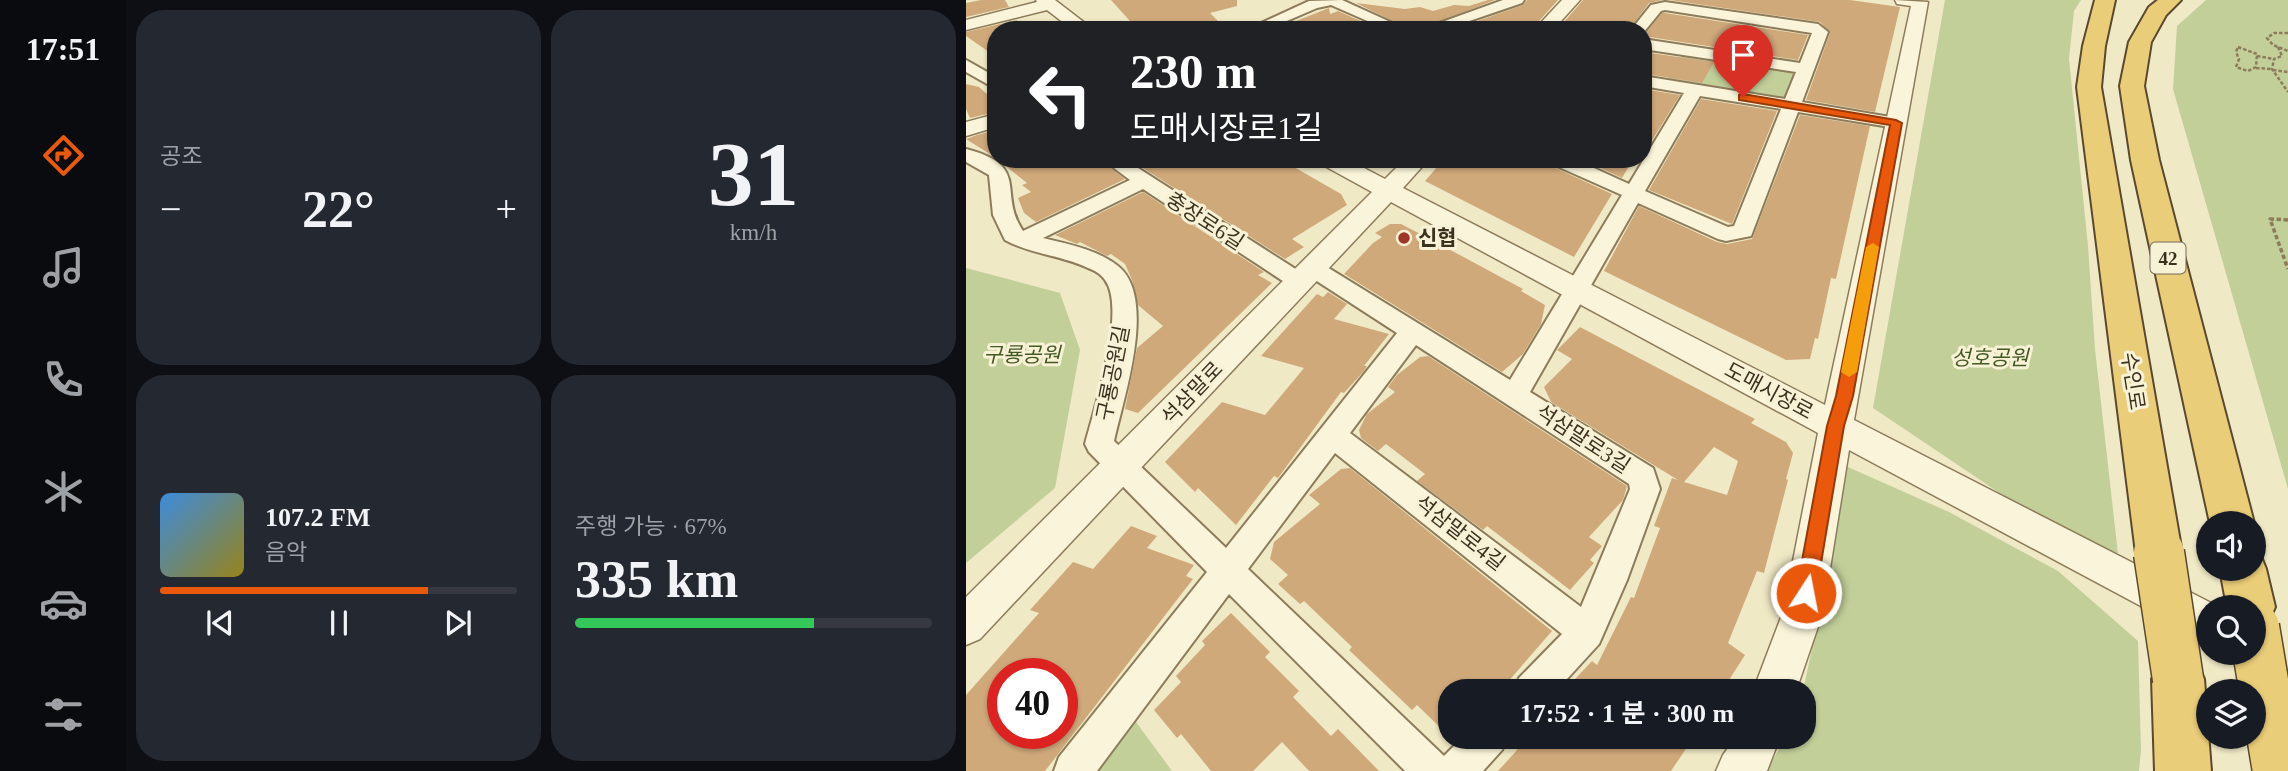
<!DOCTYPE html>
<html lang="ko">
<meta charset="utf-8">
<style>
:root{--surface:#171b24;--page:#242831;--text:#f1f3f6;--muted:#9ea1a6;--line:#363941;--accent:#ea580c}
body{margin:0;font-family:"Times New Roman","Noto Sans KR",serif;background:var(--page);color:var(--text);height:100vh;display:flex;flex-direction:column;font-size:26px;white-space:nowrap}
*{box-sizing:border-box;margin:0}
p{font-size:23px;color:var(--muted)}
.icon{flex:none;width:38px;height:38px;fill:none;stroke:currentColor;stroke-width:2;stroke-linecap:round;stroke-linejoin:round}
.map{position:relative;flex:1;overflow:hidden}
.sheet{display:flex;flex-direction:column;gap:10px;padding:10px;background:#0d0f14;width:840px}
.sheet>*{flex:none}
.guide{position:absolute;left:21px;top:21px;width:665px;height:147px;border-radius:28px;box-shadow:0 2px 5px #0004;background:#202124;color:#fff;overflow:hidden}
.fabs{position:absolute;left:1230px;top:511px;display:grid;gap:14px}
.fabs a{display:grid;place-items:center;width:70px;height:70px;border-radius:50%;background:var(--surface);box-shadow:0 2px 5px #0004;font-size:35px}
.speed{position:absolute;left:21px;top:658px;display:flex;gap:14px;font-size:35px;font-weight:700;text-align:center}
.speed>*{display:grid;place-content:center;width:91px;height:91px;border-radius:50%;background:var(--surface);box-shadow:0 2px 5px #0004;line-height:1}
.speed .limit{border:10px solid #d22;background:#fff;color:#111}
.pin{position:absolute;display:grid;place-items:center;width:60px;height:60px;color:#fff;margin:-72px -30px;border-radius:50% 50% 50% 0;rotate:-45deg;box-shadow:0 0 7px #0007}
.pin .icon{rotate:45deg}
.me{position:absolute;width:77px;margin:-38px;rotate:11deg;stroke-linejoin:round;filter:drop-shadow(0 0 5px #0008)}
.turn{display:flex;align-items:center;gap:24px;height:147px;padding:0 28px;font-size:32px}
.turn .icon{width:91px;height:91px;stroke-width:2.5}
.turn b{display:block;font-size:49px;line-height:60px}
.big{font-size:52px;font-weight:700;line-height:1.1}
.sheet .widget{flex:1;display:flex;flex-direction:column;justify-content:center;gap:10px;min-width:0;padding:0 24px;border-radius:28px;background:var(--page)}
.sheet .dial{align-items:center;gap:0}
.dial b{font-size:91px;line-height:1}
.song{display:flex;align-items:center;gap:21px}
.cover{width:84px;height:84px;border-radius:10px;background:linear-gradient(135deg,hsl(210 70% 55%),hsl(50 70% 35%))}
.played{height:7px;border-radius:4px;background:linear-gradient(90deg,var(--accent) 75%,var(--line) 75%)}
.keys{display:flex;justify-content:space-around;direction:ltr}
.heat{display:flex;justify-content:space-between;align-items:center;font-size:38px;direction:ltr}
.charge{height:10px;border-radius:5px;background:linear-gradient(90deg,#34c759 67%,var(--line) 0)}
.sheet .tiles{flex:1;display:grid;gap:10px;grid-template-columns:repeat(2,1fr)}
.trip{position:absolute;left:472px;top:679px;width:378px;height:70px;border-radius:28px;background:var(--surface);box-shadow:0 2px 5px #0004;font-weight:700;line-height:70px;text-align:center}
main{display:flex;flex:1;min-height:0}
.tabs{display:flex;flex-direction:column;width:126px;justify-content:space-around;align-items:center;background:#090b0e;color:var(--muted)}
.tabs .icon{width:49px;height:49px}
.tabs .selected{color:var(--accent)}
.tabs b{font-size:32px;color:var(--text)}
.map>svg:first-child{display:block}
.green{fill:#c2cf99}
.building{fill:#d0a97b;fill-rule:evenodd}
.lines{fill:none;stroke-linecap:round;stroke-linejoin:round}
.minor-casing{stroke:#8d7c5b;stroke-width:4}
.tertiary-casing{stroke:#8d7c5b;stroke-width:3}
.trunk-casing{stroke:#5a492f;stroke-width:4}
.path-far1{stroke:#8d7c5b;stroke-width:2.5;stroke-dasharray:3.5 2;stroke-linecap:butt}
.path{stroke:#8d7c5b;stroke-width:3.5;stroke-dasharray:4.5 2.5;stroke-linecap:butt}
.minor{fill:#faf5da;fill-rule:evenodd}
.tertiary{fill:#faf5da;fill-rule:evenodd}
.trunk{fill:#eacd79;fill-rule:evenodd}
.trunk-bridge-casing{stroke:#5a492f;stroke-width:53;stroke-linecap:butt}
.trunk-bridge{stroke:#eacd79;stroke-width:50}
.route{fill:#ea580c;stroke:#983908;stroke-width:2}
.slow{fill:#f59e0b}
.poi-dot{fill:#9e3728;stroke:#f7f2d6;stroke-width:2.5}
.labels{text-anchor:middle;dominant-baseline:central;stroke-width:6;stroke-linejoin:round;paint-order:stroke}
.shield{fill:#f7f2d6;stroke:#746b56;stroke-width:2}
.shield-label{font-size:19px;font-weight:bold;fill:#3c311f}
.street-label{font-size:21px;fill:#3c311f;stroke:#f7f2d6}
.poi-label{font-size:21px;font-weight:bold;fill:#3c311f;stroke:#f7f2d6;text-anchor:start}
.park-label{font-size:21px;font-style:italic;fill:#455925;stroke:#f7f2d6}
</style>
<main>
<nav class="tabs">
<b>17:51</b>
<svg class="icon selected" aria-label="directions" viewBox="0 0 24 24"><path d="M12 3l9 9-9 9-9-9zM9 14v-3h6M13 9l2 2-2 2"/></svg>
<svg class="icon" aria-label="music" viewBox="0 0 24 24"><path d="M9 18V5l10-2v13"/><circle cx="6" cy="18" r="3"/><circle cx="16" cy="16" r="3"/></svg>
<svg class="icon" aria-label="phone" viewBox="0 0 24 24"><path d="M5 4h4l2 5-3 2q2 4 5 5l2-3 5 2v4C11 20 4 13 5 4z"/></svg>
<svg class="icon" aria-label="climate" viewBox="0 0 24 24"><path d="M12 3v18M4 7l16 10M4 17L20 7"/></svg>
<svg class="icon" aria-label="car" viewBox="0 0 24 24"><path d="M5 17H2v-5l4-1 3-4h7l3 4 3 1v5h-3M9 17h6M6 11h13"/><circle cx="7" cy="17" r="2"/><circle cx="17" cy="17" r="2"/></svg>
<svg class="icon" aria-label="filters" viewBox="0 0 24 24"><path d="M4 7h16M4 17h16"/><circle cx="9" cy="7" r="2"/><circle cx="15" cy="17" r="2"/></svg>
</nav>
<section class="sheet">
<div class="tiles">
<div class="widget"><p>공조</p>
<div class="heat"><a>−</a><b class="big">22°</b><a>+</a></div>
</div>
<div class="widget dial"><b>31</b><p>km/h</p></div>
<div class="widget">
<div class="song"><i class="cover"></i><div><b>107.2 FM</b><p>음악</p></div></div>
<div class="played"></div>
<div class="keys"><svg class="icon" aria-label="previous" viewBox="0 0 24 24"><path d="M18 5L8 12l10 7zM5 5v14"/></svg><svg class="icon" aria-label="pause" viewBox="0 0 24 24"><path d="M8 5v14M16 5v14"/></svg><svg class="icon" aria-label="next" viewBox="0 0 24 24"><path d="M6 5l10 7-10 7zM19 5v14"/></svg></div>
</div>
<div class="widget"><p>주행 가능 · 67%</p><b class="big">335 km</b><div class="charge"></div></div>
</div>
</section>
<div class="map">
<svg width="1322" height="771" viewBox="0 0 1322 771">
<rect width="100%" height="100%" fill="#f0e9c6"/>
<path class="green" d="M 979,0 L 1115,0 L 1108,11 L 1103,59 L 1122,246 L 1129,349 L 1152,554 L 1044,500 L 907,408 Z
M 1240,0 L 1322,0 L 1322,489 L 1207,89 L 1211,26 Z
M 718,52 L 825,68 L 831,73 L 822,98 L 813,100 L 700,82 Z
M 0,268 L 94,293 L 114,350 L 89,488 L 0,563 Z
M 873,463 L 983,512 L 1092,571 L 1172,641 L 1175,750 L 1173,771 L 801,771 L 819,737 L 838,737 L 837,691 L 864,564 Z
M 170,722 L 206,771 L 133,771 Z"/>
<path class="building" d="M 15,0 L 39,0 L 43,7 L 0,17 L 0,3 Z
M 145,0 L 271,0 L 271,6 L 244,13 L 261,30 L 172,30 Z
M 522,0 L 529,0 L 452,30 L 444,30 L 390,3 L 439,9 L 454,7 L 467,11 L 488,5 L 503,6 Z
M 561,0 L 592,0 L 565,30 L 486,30 L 557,5 Z
M 617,0 L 696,0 L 683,3 L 663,30 L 591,30 Z
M 704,0 L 884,0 L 934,7 L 909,112 L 840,100 L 864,33 L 854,22 Z
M 363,8 L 364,14 L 372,11 L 415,30 L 307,30 Z
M 696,13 L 699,13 L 842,35 L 832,60 L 677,36 Z
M 51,20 L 57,30 L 30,30 L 30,57 L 0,36 L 0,32 Z
M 677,52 L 748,62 L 736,83 L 680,74 L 684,67 L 677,66 Z
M 0,84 L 13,87 L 30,102 L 30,112 L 4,118 L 0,109 Z
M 677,89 L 714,95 L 677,155 Z
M 735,99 L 811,111 L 766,224 L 683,190 Z
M 834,115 L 904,126 L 870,279 L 865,278 L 852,339 L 849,338 L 844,359 L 820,360 L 638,271 L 673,206 L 751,242 L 761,244 L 786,239 Z
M 30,130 L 30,158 L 0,139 L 11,135 Z
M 31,159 L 67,159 L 71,162 L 78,159 L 133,159 L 159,179 L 70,222 L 58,213 L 52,198 L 65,192 L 56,185 L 61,183 Z
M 163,159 L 314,159 L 375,194 L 381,205 L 326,239 L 338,247 L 319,259 Z
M 478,159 L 580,159 L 583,165 L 646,194 L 608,257 L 459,181 Z
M 615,159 L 667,159 L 656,178 Z
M 177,192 L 298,272 L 292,275 L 306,283 L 172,413 L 159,409 L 171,348 L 197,326 L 172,305 L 166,280 L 159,264 L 145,254 L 141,256 L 114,242 L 111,244 L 89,235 Z
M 424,224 L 435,224 L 464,239 L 557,289 L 555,291 L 579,305 L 575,324 L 557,354 L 536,372 L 378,274 L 407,243 L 416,237 L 409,233 Z
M 362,292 L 381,304 L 368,319 L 423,334 L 398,366 L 401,366 L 398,371 L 378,393 L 375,392 L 312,478 L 308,476 L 270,525 L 232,488 L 229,492 L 199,462 L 256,402 L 299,415 L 338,368 L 295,356 L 351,294 L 357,297 Z
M 614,327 L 789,419 L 785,423 L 820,442 L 827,453 L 820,479 L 822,480 L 798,573 L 791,571 L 762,643 L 779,655 L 756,691 L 598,691 L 626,661 L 631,665 L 665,597 L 668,598 L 694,528 L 688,526 L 706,478 L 712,480 L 585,402 L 578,387 L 606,359 L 591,350 ZM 748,447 L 772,461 L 761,495 L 718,482 Z
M 462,356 L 661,486 L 657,500 L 623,537 L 636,546 L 624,560 L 628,563 L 604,590 L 521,526 L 517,530 L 451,481 L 459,474 L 420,444 L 412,451 L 395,438 L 393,430 L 401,414 L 429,392 L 422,387 L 431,375 L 454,357 Z
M 384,468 L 586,631 L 534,691 L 485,691 L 485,738 L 451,705 L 446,710 L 383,650 L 386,647 L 338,601 L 334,604 L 312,584 L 322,575 L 304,559 L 308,542 L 354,504 L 343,495 L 375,469 Z
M 165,526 L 191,536 L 181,548 L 228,565 L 220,576 L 227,579 L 79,771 L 0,771 L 0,695 L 73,613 L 64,610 L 107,562 L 127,569 ZM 37,674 L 96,674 L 96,733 L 37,733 Z
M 265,613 L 304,652 L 299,657 L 333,691 L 327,697 L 365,736 L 372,729 L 413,771 L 343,771 L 316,742 L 287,771 L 245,771 L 215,734 L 211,738 L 188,710 L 215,682 L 210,676 L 239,645 L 236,641 Z
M 563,737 L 728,737 L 705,771 L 532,771 Z"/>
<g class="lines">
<g class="minor-casing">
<path id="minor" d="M 376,0 L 442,30 L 422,30 L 365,5 L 351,8 L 300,30 L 280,30 L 343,1 Z
M 537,0 L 558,0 L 556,3 L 477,30 L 454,30 Z
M 699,2 L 852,24 L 862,32 L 836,102 L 930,118 L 939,123 L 930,128 L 832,112 L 785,236 L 760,241 L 752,239 L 672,203 L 564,392 L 687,468 L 694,489 L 661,580 L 633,644 L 590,691 L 548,691 L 553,678 L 596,634 L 369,453 L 282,569 L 478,756 L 497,737 L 542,737 L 536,750 L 517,771 L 439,771 L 263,594 L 131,771 L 88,771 L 93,757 L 241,572 L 123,452 L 119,444 C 128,410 161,309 139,280 C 135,274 128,270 122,268 C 95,255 64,254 39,240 L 27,215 L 23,175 L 0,162 L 0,149 C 66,166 31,192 57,231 L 164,180 L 136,159 L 158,159 L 342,277 L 345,282 L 342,287 L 334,290 L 326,287 L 177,189 L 77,238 C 102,244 132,250 152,266 C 192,298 157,399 148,441 L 260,548 L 431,333 L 340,274 L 337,269 L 340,264 L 348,262 L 356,264 L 544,380 L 656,195 L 584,163 L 582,159 L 608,159 L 663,184 L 718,93 L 677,86 L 677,76 L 819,99 L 830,72 L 677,49 L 677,39 L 834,63 L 846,33 L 699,10 L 695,11 L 677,33 L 677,30 L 665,30 L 685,5 ZM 734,96 L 815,109 L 768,226 L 762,227 L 679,191 ZM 450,345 L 663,484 L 664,489 L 615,607 L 384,433 Z
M 0,60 L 30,77 L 30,89 L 0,72 Z"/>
</g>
<g class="tertiary-casing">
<path id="tertiary" d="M 70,0 L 89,0 L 128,30 L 107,30 L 81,10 L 0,30 L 0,20 L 71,2 Z
M 596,0 L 614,0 L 587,30 L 568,30 Z
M 929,0 L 962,2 L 888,420 L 1253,607 L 1242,607 L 1242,642 L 883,450 L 857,612 L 830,691 L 787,691 L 817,612 L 852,433 L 425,202 L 14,639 L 0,645 L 0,597 L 406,192 L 355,164 L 352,159 L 381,159 L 419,179 L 439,159 L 463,159 L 437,188 L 859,405 L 945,6 L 931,4 Z
M 30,114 L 30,127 L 0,136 L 0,122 Z
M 770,737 L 814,737 L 801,771 L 750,771 L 757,755 Z"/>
</g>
<g class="trunk-casing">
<path id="trunk" d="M 1129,0 L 1149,0 L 1139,46 L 1135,87 L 1216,553 L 1209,568 L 1193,574 L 1177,568 L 1170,553 L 1111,87 L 1117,46 Z
M 1192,0 L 1215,0 L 1200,15 L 1185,42 L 1178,86 L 1193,160 L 1288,523 L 1288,524 L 1244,523 L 1165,160 L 1154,86 L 1163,42 L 1183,7 Z
M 1288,552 L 1294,554 L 1300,569 L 1309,607 L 1302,623 L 1288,629 L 1288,607 L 1261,607 L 1254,569 L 1288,569 Z
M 1212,653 L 1230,661 L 1238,679 L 1245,771 L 1189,771 L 1186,679 L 1194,661 Z"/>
</g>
<path class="path-far1" d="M 1322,33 L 1308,33 L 1301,38 L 1307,45 L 1322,51
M 1272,47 L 1291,54 L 1290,67 L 1282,71 L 1270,67 L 1273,59 L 1270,52 Z
M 1312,47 L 1316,56 L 1308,59 L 1306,69 L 1322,92
M 1291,56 L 1308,59
M 1290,68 L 1306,69
M 1307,70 L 1322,72"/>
<path class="path" d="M 1322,220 L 1304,219 L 1322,269"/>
<use href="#minor" class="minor"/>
<use href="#tertiary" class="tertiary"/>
<use href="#trunk" class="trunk"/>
<g class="trunk-bridge-casing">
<path id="trunk-bridge" d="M 1193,553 L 1212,679
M 1288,627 L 1312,771"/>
</g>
<use href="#trunk-bridge" class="trunk-bridge"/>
</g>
<path class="route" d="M 777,94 L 930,120 L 936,123 L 887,396 L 878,426 L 850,593 L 847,600 L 840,602 L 833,600 L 830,593 L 861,426 L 870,396 L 924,125 L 773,100 L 773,95 Z"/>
<path class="slow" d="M 907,243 L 913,247 L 891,372 L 883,377 L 875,372 L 900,247 Z"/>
<circle class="poi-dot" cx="438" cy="238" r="7"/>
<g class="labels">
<rect class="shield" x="1184.5" y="242.5" width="35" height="31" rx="5"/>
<g class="shield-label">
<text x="1202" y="258">42</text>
</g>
<g class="street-label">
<text transform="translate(239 221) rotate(33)">충장로6길</text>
<text transform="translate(147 373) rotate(-79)">구룡공원길</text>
<text transform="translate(1167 381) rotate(81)">수인로</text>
<text transform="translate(803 391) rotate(28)">도매시장로</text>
<text transform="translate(226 393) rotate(-46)">석삼말로</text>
<text transform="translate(617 439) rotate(33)">석삼말로3길</text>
<text transform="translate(494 533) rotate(38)">석삼말로4길</text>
</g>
<g class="poi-label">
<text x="452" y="238">신협</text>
</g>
<g class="park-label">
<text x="56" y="355">구룡공원</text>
<text x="1024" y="358">성호공원</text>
</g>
</g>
</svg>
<div class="fabs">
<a><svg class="icon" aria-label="sound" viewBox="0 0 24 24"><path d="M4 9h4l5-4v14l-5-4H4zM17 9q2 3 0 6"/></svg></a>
<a><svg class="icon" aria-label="search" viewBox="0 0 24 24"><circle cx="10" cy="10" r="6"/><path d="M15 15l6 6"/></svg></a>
<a><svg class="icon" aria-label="layers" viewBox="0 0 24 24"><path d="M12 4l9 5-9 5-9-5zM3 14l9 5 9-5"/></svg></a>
</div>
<div class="speed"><div class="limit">40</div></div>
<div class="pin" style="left:777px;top:97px;background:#d93025"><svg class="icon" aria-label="arrive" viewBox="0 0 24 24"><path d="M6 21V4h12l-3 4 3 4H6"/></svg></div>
<svg class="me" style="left:840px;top:593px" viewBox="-20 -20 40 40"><circle r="17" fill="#ea580c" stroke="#fff" stroke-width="3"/><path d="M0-11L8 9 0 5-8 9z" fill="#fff"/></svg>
<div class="trip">17:52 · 1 분 · 300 m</div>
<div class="guide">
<div class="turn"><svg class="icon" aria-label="left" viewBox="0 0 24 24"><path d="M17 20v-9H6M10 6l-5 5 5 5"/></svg><div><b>230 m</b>도매시장로1길</div></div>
</div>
</div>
</main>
